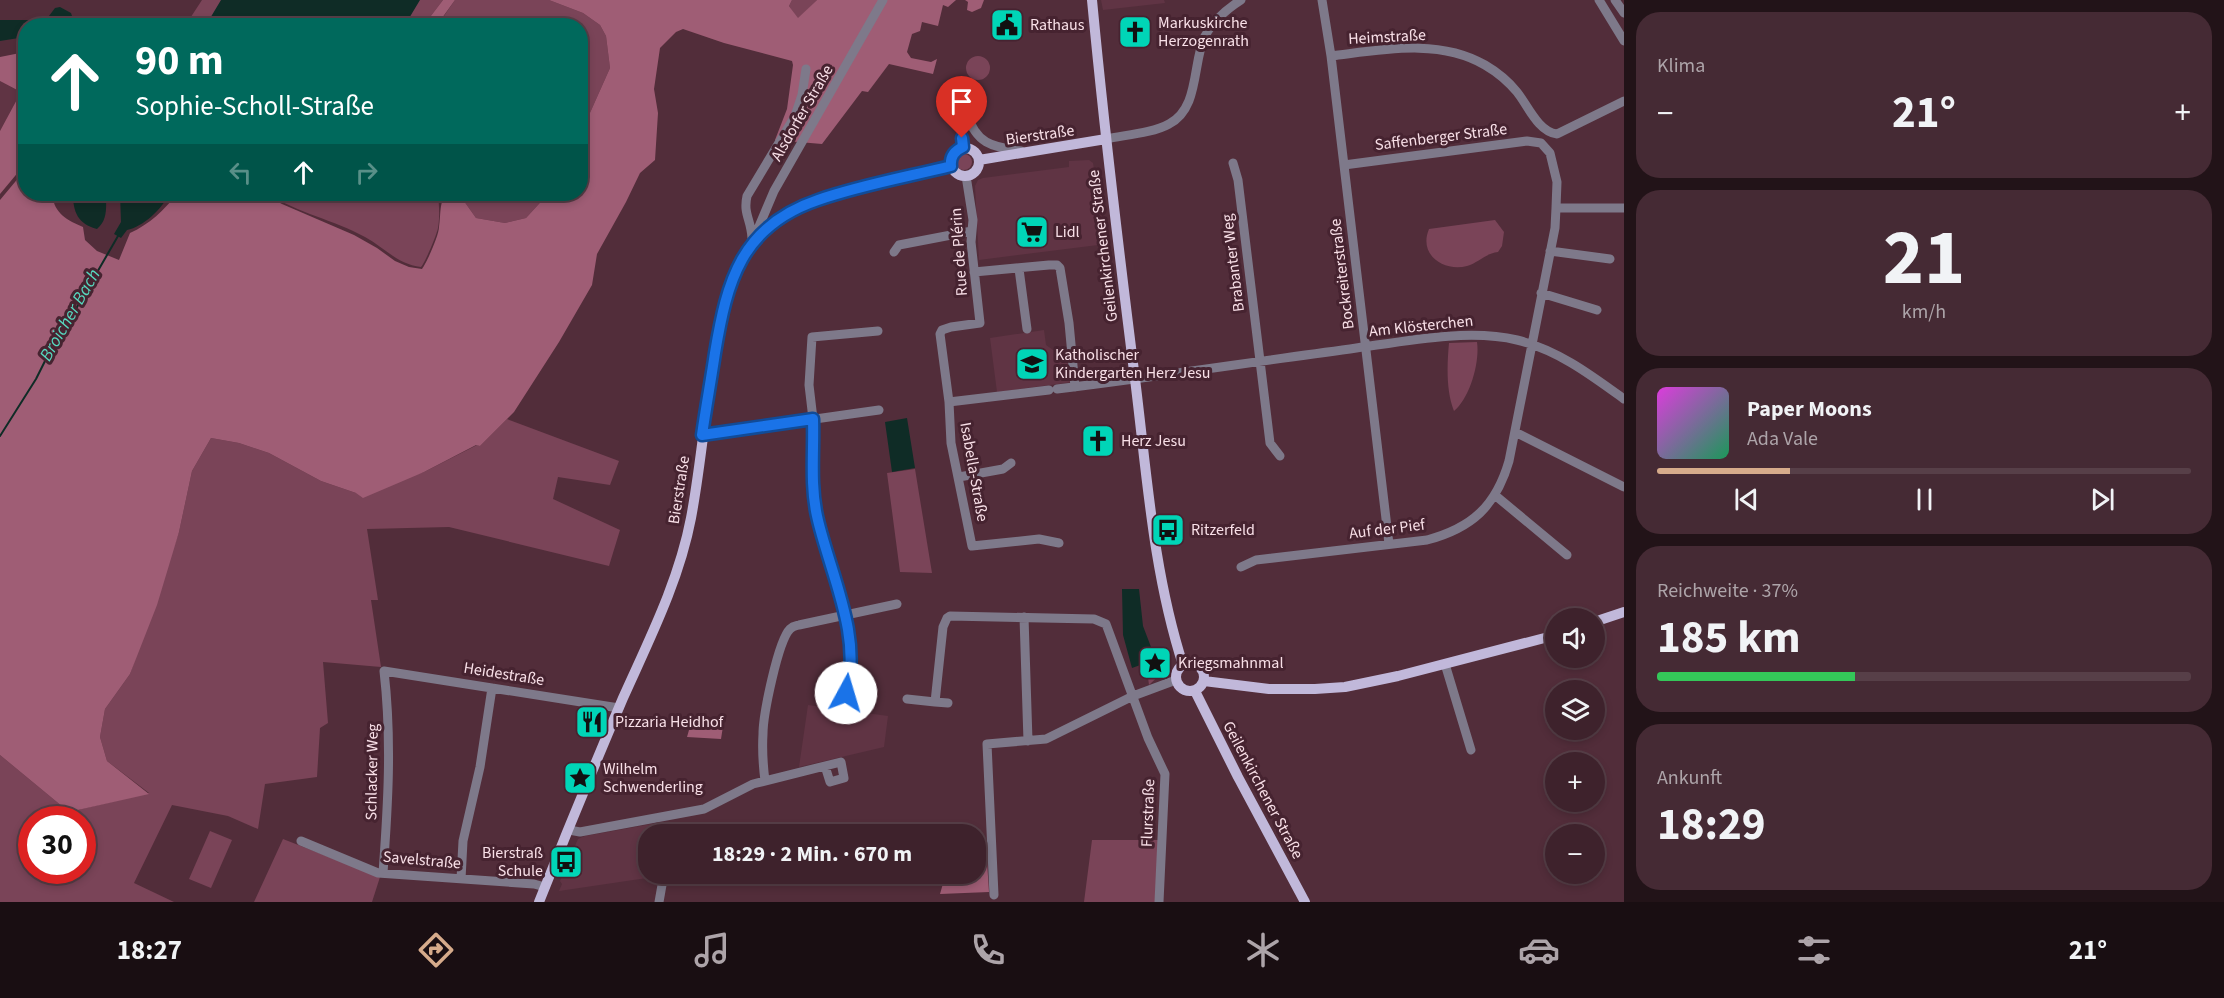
<!DOCTYPE html>
<html lang="de">
<meta charset="utf-8">
<style>
:root{--surface:#3e222c;--page:#452a34;--text:#f1f3f6;--muted:#ada4a9;--line:#573f48;--accent:#d6ab8b}
body{margin:0;font-family:"Source Sans 3",sans-serif;background:var(--page);color:var(--text);height:100vh;display:flex;flex-direction:column;font-size:22px;white-space:nowrap}
*{box-sizing:border-box;margin:0}
p{font-size:20px;color:var(--muted)}
.icon{flex:none;width:33px;height:33px;fill:none;stroke:currentColor;stroke-width:2;stroke-linecap:round;stroke-linejoin:round}
.map{position:relative;flex:1;overflow:hidden}
.drawer{display:flex;flex-direction:column;gap:12px;padding:12px;background:#221318;width:600px}
.drawer>*{flex:none}
.guide{position:absolute;left:18px;top:18px;width:570px;height:183px;border-radius:24px;box-shadow:0 3px 9px #0003,0 0 0 2px var(--line);background:#00695c;color:#fff;overflow:hidden}
.controls{position:absolute;left:1545px;top:608px;display:grid;gap:12px}
.controls a{display:grid;place-items:center;width:60px;height:60px;border-radius:50%;background:var(--surface);box-shadow:0 3px 9px #0003,0 0 0 2px var(--line);font-size:30px}
.speed{position:absolute;left:18px;top:806px;display:flex;gap:12px;font-size:30px;font-weight:700;text-align:center}
.speed>*{display:grid;place-content:center;width:78px;height:78px;border-radius:50%;background:var(--surface);box-shadow:0 3px 9px #0003,0 0 0 2px var(--line);line-height:1}
.speed .limit{border:9px solid #d22;background:#fff;color:#111}
.pin{position:absolute;display:grid;place-items:center;width:51px;height:51px;color:#fff;margin:-62px -26px;border-radius:50% 50% 50% 0;rotate:-45deg;box-shadow:0 0 6px #0007}
.pin .icon{rotate:45deg}
.me{position:absolute;width:66px;margin:-33px;rotate:6deg;stroke-linejoin:round;filter:drop-shadow(0 0 4px #0008)}
.turn{display:flex;align-items:center;gap:21px;height:126px;padding:0 18px;font-size:27px}
.turn .icon{width:78px;height:78px;stroke-width:2.5}
.turn b{display:block;font-size:42px;line-height:51px}
.lanes{display:flex;align-items:center;height:57px;padding:0 18px;background:#0003;justify-content:center;gap:30px;direction:ltr}
.lanes .off{opacity:.35}
.big{font-size:45px;font-weight:700;line-height:1.1}
.drawer .tile{flex:1;display:flex;flex-direction:column;justify-content:center;gap:9px;min-width:0;padding:0 21px;border-radius:24px;background:var(--page)}
.drawer .dial{align-items:center;gap:0}
.dial b{font-size:78px;line-height:1}
.song{display:flex;align-items:center;gap:18px}
.cover{width:72px;height:72px;border-radius:9px;background:linear-gradient(135deg,hsl(300 70% 55%),hsl(150 70% 35%))}
.played{height:6px;border-radius:3px;background:linear-gradient(90deg,var(--accent) 25%,var(--line) 25%)}
.keys{display:flex;justify-content:space-around;direction:ltr}
.heat{display:flex;justify-content:space-between;align-items:center;font-size:33px;direction:ltr}
.charge{height:9px;border-radius:4px;background:linear-gradient(90deg,#34c759 37%,var(--line) 0)}
.trip{position:absolute;left:638px;top:824px;width:348px;height:60px;border-radius:24px;background:var(--surface);box-shadow:0 3px 9px #0003,0 0 0 2px var(--line);font-weight:700;line-height:60px;text-align:center}
.tabs{display:flex;height:96px;justify-content:space-around;align-items:center;background:#190e12;color:var(--muted)}
.tabs .icon{width:42px;height:42px}
.tabs .on{color:var(--accent)}
.tabs b{font-size:27px;color:var(--text)}
main{display:flex;flex:1;min-height:0}
.map>svg:first-child{display:block}
.built{fill:#603444}
.green{fill:#7a4458;fill-rule:evenodd}
.forest{fill:#9f5d75}
.water{fill:#0f2c26}
.lines{fill:none;stroke-linecap:round;stroke-linejoin:round}
.stream{stroke:#0f2c26;stroke-width:2}
.minor{stroke:#7e798a;stroke-width:9}
.major{stroke:#c1b8da;stroke-width:10}
.route-casing{stroke:#114b97;stroke-width:15}
.route{stroke:#1a73e8;stroke-width:10}
.labels{text-anchor:middle;dominant-baseline:central;stroke-width:6;stroke-linejoin:round;paint-order:stroke}
.poi-label{font-size:16px;fill:#f8dfe7;stroke:#462330;text-anchor:start}
.street-label{font-size:16px;fill:#f8dfe7;stroke:#462330}
.water-label{font-size:18px;font-style:italic;fill:#57d9bf;stroke:#462330}
</style>
<main>
<div class="map">
<svg width="1624" height="902" viewBox="0 0 1624 902">
<rect width="100%" height="100%" fill="#522d3a"/>
<path class="built" d="M 1101,0 L 1164,0 L 1165,3 L 1103,10 Z
M 0,81 L 21,92 L 0,131 Z
M 1089,160 L 1093,163 L 1106,244 L 979,260 L 975,186 L 978,180 L 983,178 L 1069,167 L 1069,161 Z
M 1044,330 L 1046,345 L 1053,350 L 1069,348 L 1073,382 L 997,392 L 990,338 Z
M 808,705 L 888,716 L 884,747 L 799,767 Z
M 663,822 L 664,834 L 648,834 L 648,873 L 667,875 L 559,891 L 562,884 L 560,881 L 578,839 L 585,836 Z"/>
<path class="green" d="M 202,0 L 443,0 L 424,25 L 185,26 Z
M 455,0 L 549,0 L 583,13 L 600,25 L 606,36 L 610,68 L 581,133 L 580,26 L 437,26 Z
M 792,0 L 817,0 L 798,19 L 789,6 Z
M966 68a12 12 0 1 1 24 0a12 12 0 1 1-24 0Z
M956 162a8 8 0 1 1 16 0a8 8 0 1 1-16 0Z
M 268,194 L 438,194 C 439,204 440,217 438,228 C 437,234 425,263 421,267 C 397,264 385,248 365,237 C 334,220 298,213 268,194 Z
M 459,194 L 548,194 L 526,218 L 505,223 L 476,218 Z
M 1495,220 L 1504,232 L 1502,246 L 1498,252 C 1486,253 1478,263 1467,266 C 1444,272 1418,255 1429,229 Z
M 1477,342 C 1480,362 1470,398 1454,411 C 1446,391 1447,365 1449,343 Z
M 507,419 L 619,461 L 610,485 L 558,477 L 553,499 L 620,530 L 609,566 L 449,527 L 367,529 L 378,600 L 371,600 L 381,667 L 323,662 L 328,723 L 320,728 L 317,777 L 265,784 L 258,829 L 228,816 L 172,805 L 134,883 L 174,902 L 0,902 L 0,755 L 69,812 L 149,793 L 107,761 L 100,737 L 105,709 L 130,674 L 179,532 L 192,471 L 211,438 L 239,443 L 269,453 L 321,481 L 356,493 L 424,472 L 477,445 L 480,446 ZM 32,819 L 82,819 L 82,870 L 32,870 Z
M 915,469 L 932,573 L 900,572 L 887,473 Z
M 1166,653 L 1167,668 L 1149,685 L 1145,655 Z
M 210,831 L 232,840 L 211,888 L 189,879 Z
M 283,839 L 380,877 L 372,902 L 254,902 Z
M 1092,840 L 1159,840 L 1155,902 L 1084,902 Z"/>
<path class="forest" d="M 443,0 L 455,0 L 437,25 L 424,25 Z
M 549,0 L 792,0 L 789,6 L 798,18 L 817,0 L 956,0 L 948,7 L 943,5 L 938,26 L 922,22 L 920,31 L 912,34 L 907,52 L 911,58 L 931,62 L 937,59 L 933,74 L 889,64 L 868,92 L 862,91 L 822,144 L 775,140 L 787,109 L 793,65 L 792,61 L 724,43 L 683,29 L 676,32 L 660,48 L 654,89 L 658,113 L 655,160 L 640,173 L 626,202 L 597,254 L 592,285 L 559,342 L 514,412 L 480,446 L 476,445 L 424,472 L 363,498 L 356,493 L 321,481 L 269,453 L 239,443 L 211,438 L 192,471 L 179,532 L 157,605 L 130,674 L 105,709 L 100,737 L 107,761 L 149,794 L 69,812 L 0,755 L 0,200 L 25,170 L 26,194 L 53,194 C 52,212 68,221 83,227 L 85,240 L 97,251 L 119,260 L 130,233 C 150,224 164,210 177,194 L 263,194 L 282,204 L 354,235 L 377,248 L 395,261 L 409,267 L 422,269 C 427,262 439,235 439,227 C 441,214 439,206 445,194 L 459,194 L 476,218 L 505,223 L 526,218 L 548,194 L 580,194 L 581,133 L 610,68 L 606,36 L 600,25 L 583,13 Z
M 965,0 L 984,0 L 981,8 L 972,12 L 967,10 L 968,2 Z
M 25,52 L 25,85 L 22,92 L 25,94 L 25,164 L 0,194 L 0,131 L 21,92 L 0,81 L 0,57 Z
M 705,720 L 724,720 L 721,739 L 687,737 L 691,723 Z
M 986,846 L 989,892 L 940,894 L 946,873 L 975,873 L 975,847 Z"/>
<path class="water" d="M 221,0 L 420,0 L 405,25 L 206,25 Z
M 60,7 L 71,13 L 75,25 L 26,26 L 25,37 L 0,41 L 0,20 L 40,20 L 49,16 L 55,8 Z
M 73,194 L 106,194 C 106,207 108,220 97,229 C 78,224 73,212 73,194 Z
M 120,194 L 169,194 C 163,208 143,227 127,230 L 121,238 L 114,234 L 121,222 Z
M 907,418 L 915,468 L 892,472 L 885,422 Z
M 1122,589 L 1139,589 L 1143,626 L 1151,647 L 1140,650 L 1143,664 L 1132,668 L 1123,635 Z"/>
<g class="lines">
<path class="stream" d="M 0,436 L 36,379 L 55,341 L 59,330 L 69,321 L 118,236"/>
<path class="minor" d="M 1322,0 L 1331,56 L 1389,544
M 1599,0 L 1624,41
M 1615,0 L 1624,13
M 1331,56 C 1381,50 1439,38 1485,65 C 1497,72 1508,81 1517,92 C 1527,104 1538,132 1557,134 L 1624,101
M 967,114 C 976,143 991,147 1021,151
M 1106,139 C 1125,135 1153,133 1169,124 C 1200,108 1192,63 1205,36 C 1213,21 1227,9 1241,0
M 962,147 L 962,125 L 970,104
M 1233,163 L 1238,180 L 1270,443 L 1280,456
M 966,176 L 973,220 L 971,242 L 980,323 L 951,327 L 942,330 L 940,334 L 949,402 L 951,443 L 972,546 L 1039,539 L 1059,543
M 1556,208 L 1624,208
M 752,238 C 751,219 743,214 747,196 L 795,116 L 802,95 L 806,69
M 752,243 L 774,191 L 883,0
M 1550,251 L 1610,259
M 894,252 L 899,245 L 972,231
M 1019,269 L 1027,329
M 974,272 L 1049,265 L 1057,265 L 1060,268 L 1069,323 L 1075,387
M 1541,293 L 1597,310
M 1057,389 C 1155,377 1252,362 1350,349 C 1401,342 1467,328 1517,340 C 1558,350 1591,375 1624,399
M 949,402 L 1049,390
M 1515,432 L 1624,487
M 702,435 L 879,410
M 959,477 L 1003,469 L 1011,463
M 1496,496 L 1567,555
M 1241,567 L 1256,560 L 1427,540 C 1472,528 1496,506 1509,461 L 1555,228 L 1556,208 L 1557,182 L 1550,153 L 1541,143 L 1527,141 L 1344,165
M 1024,617 L 1028,741
M 1445,664 L 1471,750
M 907,699 L 935,702 L 943,627 L 947,618 L 950,616 L 1094,619 L 1106,624 L 1148,738 L 1165,774 L 1159,902
M 842,702 L 848,687 L 849,648 L 838,583 L 823,542 L 814,495 L 813,419 L 809,385 L 812,337 L 878,331
M 935,702 L 948,703
M 765,781 C 763,765 762,750 763,734 C 763,715 778,641 790,629 C 793,626 795,626 799,625 L 897,604
M 569,830 L 580,832 L 704,809 L 753,784 L 841,762 L 844,778 L 830,782 L 825,766
M 301,841 L 378,873 L 534,884 L 545,887
M 383,873 C 388,804 392,741 384,671 L 619,708
M 461,879 L 463,841 L 480,767 L 492,688
M 994,895 L 987,744 L 1046,739 L 1133,696 L 1176,680
M 659,902 L 662,885"/>
<path class="major" d="M 1092,0 C 1104,127 1119,253 1135,379 C 1147,475 1153,572 1183,665
M951 162a14 14 0 1 1 28 0a14 14 0 1 1-28 0Z
M 979,160 L 1106,139
M 1594,622 L 1624,612
M1176 677a14 14 0 1 1 28 0a14 14 0 1 1-28 0Z
M 1204,681 L 1269,689 L 1315,689 L 1345,687 L 1398,676 L 1556,635
M 1195,691 L 1238,777 L 1305,902
M 539,902 C 566,834 594,766 623,698 C 649,640 679,581 691,518 C 701,465 705,411 714,358 C 721,319 725,273 753,242 C 797,193 888,181 951,166"/>
</g>
<g class="lines">
<g class="route-casing">
<path id="route" d="M 846,693 C 863,636 829,571 817,516 C 810,484 814,452 813,419 L 702,435 C 706,407 711,380 715,353 C 727,281 741,226 818,200 C 861,185 907,177 951,166 C 950,157 954,151 963,147 L 962,138"/>
</g>
<use href="#route" class="route"/>
</g>
<defs>
<g id="civic-square" transform="scale(1.725)"><rect x="-9" y="-9" width="18" height="18" rx="4" fill="#00d5b7" stroke="#462330"/><path d="M-.6-6.5H3V-4.5H.6V-3L4-1V1h2V6H-6V1h2V-1L-.6-3ZM-1.2 2.5V6h2.4V2.5Z" fill="#111"/></g>
<g id="church-square" transform="scale(1.725)"><rect x="-9" y="-9" width="18" height="18" rx="4" fill="#00d5b7" stroke="#462330"/><path d="M-1.2-6h2.4v3.5h3.3v2.4h-3.3V6h-2.4V-.1h-3.3v-2.4h3.3Z" fill="#111"/></g>
<g id="supermarket-square" transform="scale(1.725)"><rect x="-9" y="-9" width="18" height="18" rx="4" fill="#00d5b7" stroke="#462330"/><path d="M-6-5.5h2.5l.6 2H6L4.5 2H-2.5L-4.4-4H-6ZM-1.5 3.2a1.3 1.3 0 1 0 .1 0ZM3 3.2a1.3 1.3 0 1 0 .1 0Z" fill="#111"/></g>
<g id="school-square" transform="scale(1.725)"><rect x="-9" y="-9" width="18" height="18" rx="4" fill="#00d5b7" stroke="#462330"/><path d="M0-5L7-2L0 1L-7-2ZM-4 1L0 2.5L4 1V4Q0 6-4 4Z" fill="#111"/></g>
<g id="bus-square" transform="scale(1.725)"><rect x="-9" y="-9" width="18" height="18" rx="4" fill="#00d5b7" stroke="#462330"/><path d="M-5-6H5V4H4V6H2V4H-2V6H-4V4H-5ZM-3.5-4V0h7V-4ZM-3.5 1.2v1.5H-2V1.2ZM2 1.2v1.5H3.5V1.2Z" fill="#111"/></g>
<g id="sight-square" transform="scale(1.725)"><rect x="-9" y="-9" width="18" height="18" rx="4" fill="#00d5b7" stroke="#462330"/><path d="M0-6L1.8-2.2L6-1.7L2.9 1.2L3.7 5.4L0 3.3L-3.7 5.4L-2.9 1.2L-6-1.7L-1.8-2.2Z" fill="#111"/></g>
<g id="restaurant-square" transform="scale(1.725)"><rect x="-9" y="-9" width="18" height="18" rx="4" fill="#00d5b7" stroke="#462330"/><path d="M-5-6h1v4h1v-4h1v4h1v-4h1v5L-1.5 .5V6h-2V.5L-5-1ZM5-6V6H3V1.5H1.5Q1.5-4 5-6Z" fill="#111"/></g>
</defs>
<g fill-rule="evenodd">
<use href="#civic-square" x="1007" y="25"/>
<use href="#church-square" x="1135" y="32"/>
<use href="#supermarket-square" x="1032" y="232"/>
<use href="#school-square" x="1032" y="364"/>
<use href="#church-square" x="1098" y="441"/>
<use href="#bus-square" x="1168" y="530"/>
<use href="#sight-square" x="1155" y="663"/>
<use href="#restaurant-square" x="592" y="722"/>
<use href="#sight-square" x="580" y="778"/>
<use href="#bus-square" x="566" y="862"/>
</g>
<g class="labels">
<g class="poi-label">
<text x="1158" y="23">Markuskirche<tspan x="1158" dy="18">Herzogenrath</tspan></text>
<text x="1030" y="25">Rathaus</text>
<text x="1055" y="232">Lidl</text>
<text x="1055" y="355">Katholischer<tspan x="1055" dy="18">Kindergarten Herz Jesu</tspan></text>
<text x="1121" y="441">Herz Jesu</text>
<text x="1191" y="530">Ritzerfeld</text>
<text x="1178" y="663">Kriegsmahnmal</text>
<text x="615" y="722">Pizzaria Heidhof</text>
<text x="603" y="769">Wilhelm<tspan x="603" dy="18">Schwenderling</tspan></text>
<text x="543" y="853" text-anchor="end">Bierstraß<tspan x="543" dy="18">Schule</tspan></text>
</g>
<g class="street-label">
<text transform="translate(1387 37) rotate(-3)">Heimstraße</text>
<text transform="translate(802 113) rotate(-60)">Alsdorfer Straße</text>
<text transform="translate(1040 135) rotate(-8)">Bierstraße</text>
<text transform="translate(1441 137) rotate(-7)">Saffenberger Straße</text>
<text transform="translate(1103 246) rotate(-97)">Geilenkirchener Straße</text>
<text transform="translate(959 252) rotate(-94)">Rue de Plérin</text>
<text transform="translate(1233 263) rotate(-97)">Brabanter Weg</text>
<text transform="translate(1342 274) rotate(-97)">Bockreiterstraße</text>
<text transform="translate(1421 326) rotate(-6)">Am Klösterchen</text>
<text transform="translate(974 472) rotate(80)">Isabella-Straße</text>
<text transform="translate(679 490) rotate(-81)">Bierstraße</text>
<text transform="translate(1387 529) rotate(-7)">Auf der Pief</text>
<text transform="translate(504 674) rotate(9)">Heidestraße</text>
<text transform="translate(372 772) rotate(-89)">Schlacker Weg</text>
<text transform="translate(1263 790) rotate(62)">Geilenkirchener Straße</text>
<text transform="translate(1148 813) rotate(-88)">Flurstraße</text>
<text transform="translate(422 860) rotate(5)">Savelstraße</text>
</g>
<g class="water-label">
<text transform="translate(70 315) rotate(-60)">Broicher Bach</text>
</g>
</g>
</svg>
<div class="controls">
<a><svg class="icon" aria-label="sound" viewBox="0 0 24 24"><path d="M4 9h4l5-4v14l-5-4H4zM17 9q2 3 0 6"/></svg></a>
<a><svg class="icon" aria-label="layers" viewBox="0 0 24 24"><path d="M12 4l9 5-9 5-9-5zM3 14l9 5 9-5"/></svg></a>
<a>+</a>
<a>−</a>
</div>
<div class="speed"><div class="limit">30</div></div>
<div class="pin" style="left:962px;top:138px;background:#d93025"><svg class="icon" aria-label="arrive" viewBox="0 0 24 24"><path d="M6 21V4h12l-3 4 3 4H6"/></svg></div>
<svg class="me" style="left:846px;top:693px" viewBox="-20 -20 40 40"><circle r="19" fill="#fff"/><path d="M0-13L10 11 0 6-10 11z" fill="#1a73e8"/></svg>
<div class="trip">18:29 · 2 Min. · 670 m</div>
<div class="guide">
<div class="turn"><svg class="icon" aria-label="ahead" viewBox="0 0 24 24"><path d="M12 20V5M6 11l6-6 6 6"/></svg><div><b>90 m</b>Sophie-Scholl-Straße</div></div>
<div class="lanes"><svg class="icon off" aria-label="left" viewBox="0 0 24 24"><path d="M17 20v-9H6M10 6l-5 5 5 5"/></svg><svg class="icon" aria-label="ahead" viewBox="0 0 24 24"><path d="M12 20V5M6 11l6-6 6 6"/></svg><svg class="icon off" aria-label="right" viewBox="0 0 24 24"><path d="M7 20v-9h11M14 6l5 5-5 5"/></svg></div>
</div>
</div>
<section class="drawer">
<div class="tile"><p>Klima</p>
<div class="heat"><a>−</a><b class="big">21°</b><a>+</a></div>
</div>
<div class="tile dial"><b>21</b><p>km/h</p></div>
<div class="tile">
<div class="song"><i class="cover"></i><div><b>Paper Moons</b><p>Ada Vale</p></div></div>
<div class="played"></div>
<div class="keys"><svg class="icon" aria-label="previous" viewBox="0 0 24 24"><path d="M18 5L8 12l10 7zM5 5v14"/></svg><svg class="icon" aria-label="pause" viewBox="0 0 24 24"><path d="M8 5v14M16 5v14"/></svg><svg class="icon" aria-label="next" viewBox="0 0 24 24"><path d="M6 5l10 7-10 7zM19 5v14"/></svg></div>
</div>
<div class="tile"><p>Reichweite · 37%</p><b class="big">185 km</b><div class="charge"></div></div>
<div class="tile"><p>Ankunft</p><b class="big">18:29</b></div>
</section>
</main>
<nav class="tabs">
<b>18:27</b>
<svg class="icon on" aria-label="directions" viewBox="0 0 24 24"><path d="M12 3l9 9-9 9-9-9zM9 14v-3h6M13 9l2 2-2 2"/></svg>
<svg class="icon" aria-label="music" viewBox="0 0 24 24"><path d="M9 18V5l10-2v13"/><circle cx="6" cy="18" r="3"/><circle cx="16" cy="16" r="3"/></svg>
<svg class="icon" aria-label="phone" viewBox="0 0 24 24"><path d="M5 4h4l2 5-3 2q2 4 5 5l2-3 5 2v4C11 20 4 13 5 4z"/></svg>
<svg class="icon" aria-label="climate" viewBox="0 0 24 24"><path d="M12 3v18M4 7l16 10M4 17L20 7"/></svg>
<svg class="icon" aria-label="car" viewBox="0 0 24 24"><path d="M5 17H2v-5l4-1 3-4h7l3 4 3 1v5h-3M9 17h6M6 11h13"/><circle cx="7" cy="17" r="2"/><circle cx="17" cy="17" r="2"/></svg>
<svg class="icon" aria-label="filters" viewBox="0 0 24 24"><path d="M4 7h16M4 17h16"/><circle cx="9" cy="7" r="2"/><circle cx="15" cy="17" r="2"/></svg>
<b>21°</b>
</nav>
